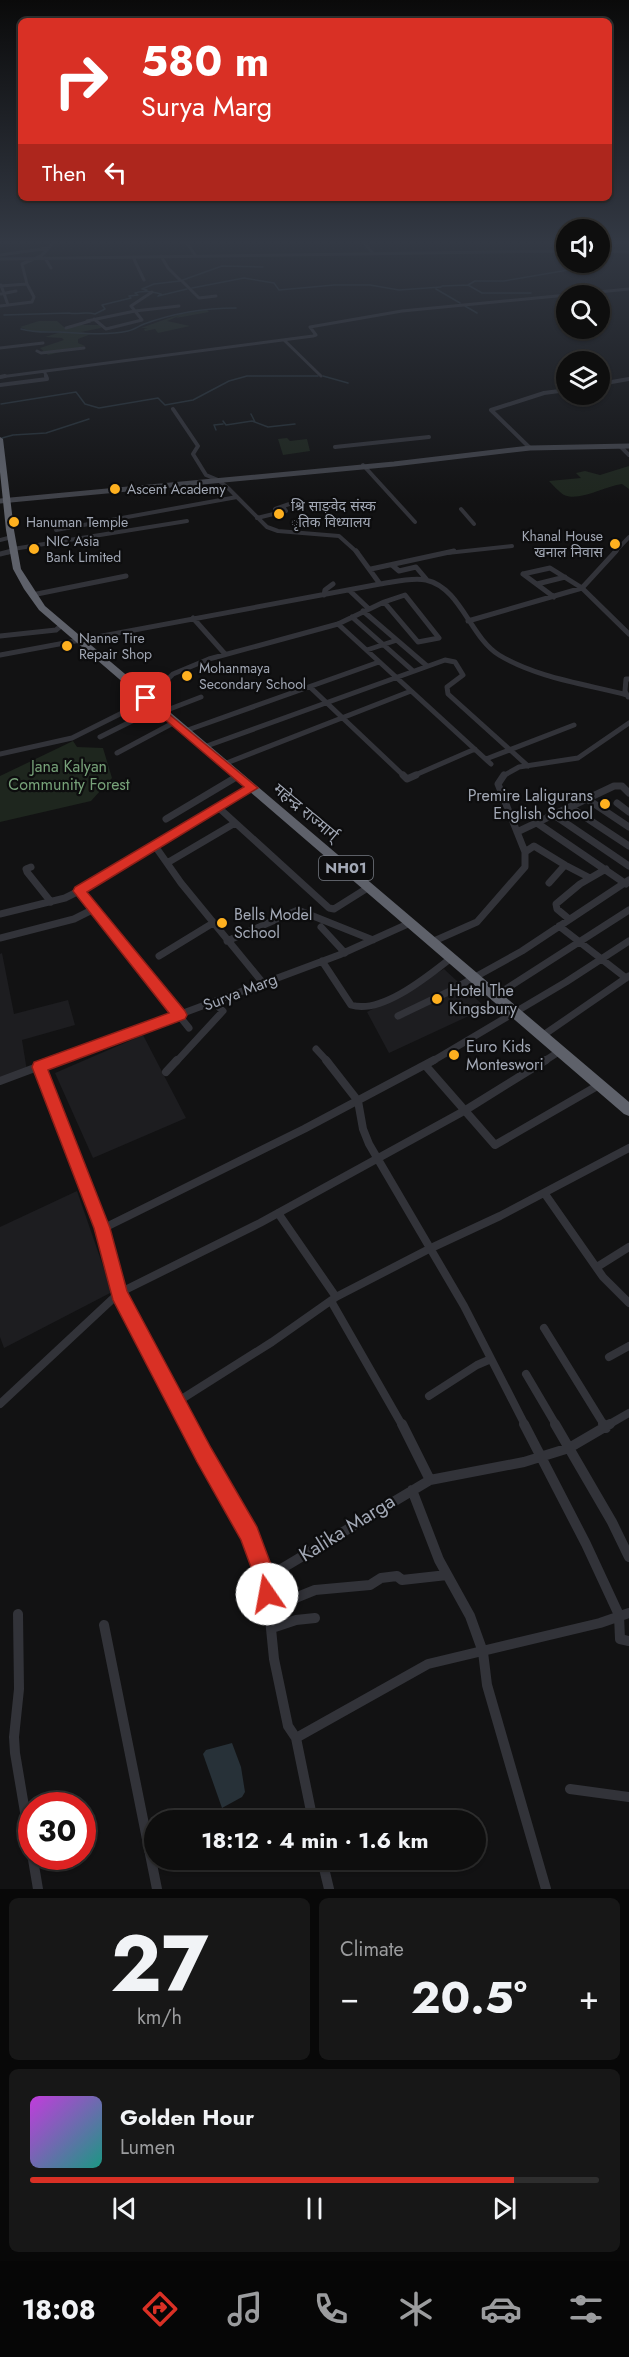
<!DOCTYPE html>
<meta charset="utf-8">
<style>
:root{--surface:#0e0e0e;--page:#171717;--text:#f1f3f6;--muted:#9b9c9e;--line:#2e2e2e;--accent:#d93025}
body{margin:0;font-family:Jost,"Noto Sans Devanagari",sans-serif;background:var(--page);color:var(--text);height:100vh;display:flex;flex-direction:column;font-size:22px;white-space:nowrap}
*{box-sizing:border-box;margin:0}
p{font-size:20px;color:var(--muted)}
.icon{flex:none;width:33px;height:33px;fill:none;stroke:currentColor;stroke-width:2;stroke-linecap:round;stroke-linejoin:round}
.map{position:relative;height:1889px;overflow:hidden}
.sheet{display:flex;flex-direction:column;gap:9px;padding:9px;background:#080808;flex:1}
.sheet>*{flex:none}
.guide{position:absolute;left:18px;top:18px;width:594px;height:183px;border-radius:9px;box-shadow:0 2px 4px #0004,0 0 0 2px var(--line);background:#d93025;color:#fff;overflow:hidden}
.fabs{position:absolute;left:556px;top:219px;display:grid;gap:12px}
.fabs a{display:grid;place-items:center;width:54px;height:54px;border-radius:50%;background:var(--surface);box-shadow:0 2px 4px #0004,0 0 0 2px var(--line);font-size:30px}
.speed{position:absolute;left:18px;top:1792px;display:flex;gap:12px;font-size:30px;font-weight:700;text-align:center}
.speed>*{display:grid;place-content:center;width:78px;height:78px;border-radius:50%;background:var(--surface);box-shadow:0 2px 4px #0004,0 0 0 2px var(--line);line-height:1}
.speed .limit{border:9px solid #d22;background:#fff;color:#111}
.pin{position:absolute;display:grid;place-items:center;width:51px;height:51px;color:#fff;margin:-26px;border-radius:12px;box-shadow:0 3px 9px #0006}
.me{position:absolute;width:66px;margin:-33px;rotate:348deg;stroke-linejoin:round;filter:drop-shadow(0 0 4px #0008)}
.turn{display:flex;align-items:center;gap:21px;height:126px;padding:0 24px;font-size:27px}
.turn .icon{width:78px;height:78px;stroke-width:2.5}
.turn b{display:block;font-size:42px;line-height:51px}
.then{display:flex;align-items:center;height:57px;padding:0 24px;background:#0003;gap:12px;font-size:22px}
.big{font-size:45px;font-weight:700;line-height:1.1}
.sheet .card{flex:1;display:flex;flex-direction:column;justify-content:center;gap:9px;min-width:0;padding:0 21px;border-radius:9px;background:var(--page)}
.sheet .dial{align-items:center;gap:0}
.dial b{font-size:78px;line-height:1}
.song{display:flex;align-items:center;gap:18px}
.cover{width:72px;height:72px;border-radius:9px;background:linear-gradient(135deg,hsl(290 70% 55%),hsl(170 70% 35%))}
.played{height:6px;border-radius:3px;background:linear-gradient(90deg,var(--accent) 85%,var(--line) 85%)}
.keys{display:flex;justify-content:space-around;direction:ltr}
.heat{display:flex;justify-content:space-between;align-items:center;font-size:33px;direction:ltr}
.sheet .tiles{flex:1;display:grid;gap:9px;grid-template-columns:1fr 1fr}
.card:last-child{grid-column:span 2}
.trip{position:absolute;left:144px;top:1810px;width:342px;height:60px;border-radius:30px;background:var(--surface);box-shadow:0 2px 4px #0004,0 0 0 2px var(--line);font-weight:700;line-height:60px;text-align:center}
.menu{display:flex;height:96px;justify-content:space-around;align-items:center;background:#060606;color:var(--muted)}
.menu .icon{width:42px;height:42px}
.menu .selected{color:var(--accent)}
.menu b{font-size:27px;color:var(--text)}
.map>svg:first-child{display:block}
.built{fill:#1d1d20}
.green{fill:#1e261e}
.water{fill:#273138}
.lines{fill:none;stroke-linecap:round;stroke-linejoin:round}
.stream{stroke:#273138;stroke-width:1.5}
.street-far5{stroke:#323339;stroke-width:3}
.street-far4{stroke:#323339;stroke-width:4}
.street-far3{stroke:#323339;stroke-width:5}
.street-far2{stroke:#323339;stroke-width:7}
.street-far1{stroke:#323339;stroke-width:8}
.street{stroke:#323339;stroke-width:10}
.secondary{stroke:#404249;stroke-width:5}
.highway{fill:#5e616a;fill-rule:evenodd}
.route{fill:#d93025;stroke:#8d1f18;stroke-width:1.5}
.poi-dot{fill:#feb01f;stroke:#0d0d0e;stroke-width:2}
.labels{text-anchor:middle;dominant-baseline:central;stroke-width:4.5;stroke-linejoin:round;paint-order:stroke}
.far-poi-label{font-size:14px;fill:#a2a8b5;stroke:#0d0d0e;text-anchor:start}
.shield{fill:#0d0d0e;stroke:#757a83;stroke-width:1.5}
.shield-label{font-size:15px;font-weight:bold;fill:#a2a8b5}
.park-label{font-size:16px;fill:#77a279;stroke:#0d0d0e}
.poi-label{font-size:16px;fill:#a2a8b5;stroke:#0d0d0e;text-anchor:start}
.street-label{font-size:16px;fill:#a2a8b5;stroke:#0d0d0e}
.near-street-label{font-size:20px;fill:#a2a8b5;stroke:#0d0d0e}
</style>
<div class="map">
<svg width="629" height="1889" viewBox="0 0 629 1889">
<rect width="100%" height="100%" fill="#121213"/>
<path class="built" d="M 2,953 L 14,1014 L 68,1000 L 75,1025 L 22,1040 L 27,1071 L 0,1081 L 0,954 Z
M 444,969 L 486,1008 L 389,1053 L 367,1012 Z
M 143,1035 L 186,1118 L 93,1158 L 55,1073 Z
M 77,1191 L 112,1292 L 4,1348 L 0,1337 L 0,1227 Z"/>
<path class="green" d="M 207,310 L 209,312 L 176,318 L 179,316 L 167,321 L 190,326 L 158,333 L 155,329 L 145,331 L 144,329 L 148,328 L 141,328 L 180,314 Z
M 39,321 L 57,321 L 65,328 L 70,325 L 100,325 L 101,328 L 81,332 L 91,334 L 78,339 L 78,343 L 85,346 L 48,355 L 40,348 L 64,340 L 62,338 L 45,337 L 61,332 L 30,331 L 20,327 Z
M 287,438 L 290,441 L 307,439 L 310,451 L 283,455 L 278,439 Z
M 629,466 L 629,489 L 622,484 C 605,486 579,502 564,495 C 559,492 553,485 549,481 L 581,478 L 576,473 L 585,471 L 600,475 Z
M 73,741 L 77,747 L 103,748 L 112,778 L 91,801 L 0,822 L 0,776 Z"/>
<path class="water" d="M 232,1743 L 241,1767 L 245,1792 L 242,1797 L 222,1808 L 203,1754 L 206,1750 Z"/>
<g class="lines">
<path class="stream" d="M 468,285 L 482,293 L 531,293
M 442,286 L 468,285 L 475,281 L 504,281 L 580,268
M 192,288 L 244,278 L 274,283 L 279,290 L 334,285 L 370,285 L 399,290 L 441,287
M 436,289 L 460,303
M 145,290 L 147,290 L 142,289 L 154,284 L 180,281 L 222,266 L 263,267
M 465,306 L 477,313
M 4,315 L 69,313 C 78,315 86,311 95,314 L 105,309 L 102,305 L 131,298 L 129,296 L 138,295 L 135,293 C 144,290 152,292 161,294 L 158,296 L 187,289
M 21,329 C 34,333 44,332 58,332 C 81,333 104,336 128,331 C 134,330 139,326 144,324 C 174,313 205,308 236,308
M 323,376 L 348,383
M 1,404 L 76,392 L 85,404 L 99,408 L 158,398 L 165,405 L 193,400 L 229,381 L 247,376 L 318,376
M 251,414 L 255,422
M 223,421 L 226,425 L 252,421 L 268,427 L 295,424
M 216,430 L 214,425 L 223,424
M 2,438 L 13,435 L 46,433 L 89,419"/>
<path class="street-far5" d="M 185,240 L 195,255
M 361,240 L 373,253
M 49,248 L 55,240
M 600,251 L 629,252
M 0,255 L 49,248 L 41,256 L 22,264 L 27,284 L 0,286
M 161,256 L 168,268 L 180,280
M 133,257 L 144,280
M 45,258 L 51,268
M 0,259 L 567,251
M 182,281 L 199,298 L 216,296
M 1,285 L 8,305
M 1,294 L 16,291
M 0,306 L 32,302 L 34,297 L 27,284
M 135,311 L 179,306
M 94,319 L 106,329 L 142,320 L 135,311
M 87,321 L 135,311 L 131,306 L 152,292
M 66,328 L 90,321
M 284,340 L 321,376
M 0,348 L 43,343
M 37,351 L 41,353 L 84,348
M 45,373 L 47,378
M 0,377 L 313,336 L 316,335 L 310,327 L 402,311 L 629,289"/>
<path class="street-far4" d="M 0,377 L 5,376
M 600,384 L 629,379
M 0,385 L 47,379 L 46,376
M 173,409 L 198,446 L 193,454 L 206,475 L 218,480 L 228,488 L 267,527 L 278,531 L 339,536 L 358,553
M 620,446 L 629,455
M 335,447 L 429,437
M 530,448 L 491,410 L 544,393 L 567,390
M 363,465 L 415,522
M 461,509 L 474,524
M 278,513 L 275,509 L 298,501
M 257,518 L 286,511 L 283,507
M 56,530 L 237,497
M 0,540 L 12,537
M 13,549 L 187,521
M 5,553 L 14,551
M 447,553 L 512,546
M 614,553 L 629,537"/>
<path class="street-far3" d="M 0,554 L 12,551
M 392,565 L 399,571 L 416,567 L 427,580
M 371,569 L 454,551
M 523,574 L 550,568 L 582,588 L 629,634
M 523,574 L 554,597
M 380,584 C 394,582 412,577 426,580 C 461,588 470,637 499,655 C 537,678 585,684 627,695
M 537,584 L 565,577
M 349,590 L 368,608
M 32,595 L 126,576
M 324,595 L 325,590 L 333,584
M 405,595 L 439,638 L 418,642 L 384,602 Z
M 363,611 L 427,666
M 352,617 L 412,670
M 193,618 L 225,654
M 468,621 L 582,588 L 616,551
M 338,624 L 491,764
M 0,636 L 56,630 L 62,625
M 367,650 L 397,640
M 0,655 L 380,584 L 356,551
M 310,687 L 404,776
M 141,694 L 164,683 L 173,674 L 209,659 L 338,624 L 384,602
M 628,697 L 625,691 L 626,679 L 629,679
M 162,712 L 201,697
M 185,731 L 379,662
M 100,737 L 158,708
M 204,747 L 445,660 L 455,662 L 463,675 L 447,687 L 448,694 L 528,766
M 117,753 L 175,722
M 0,754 L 72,738 L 148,700
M 486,759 L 574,725
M 224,764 L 411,691
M 413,776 L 475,749
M 503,776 L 519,767 L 578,758 L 629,723"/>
<path class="street-far2" d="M 403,775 L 407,779 L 416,775
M 587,799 L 629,827
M 617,803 L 629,812
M 570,807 L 629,846
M 219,808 L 329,908 L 334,909 L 369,887
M 554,815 L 629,866
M 166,819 L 238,776
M 537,823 L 626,884
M 517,832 L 614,786 L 622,786 L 629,793
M 155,846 L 181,883 L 263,983
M 525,852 L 534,846 L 565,865 L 549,883
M 167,863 L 235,823
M 565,865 L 590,878
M 31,867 L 26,869 L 27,872 L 51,902
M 79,891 L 189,1028
M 0,914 L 65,898 L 79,891 L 252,788
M 569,919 L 557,909 L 556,904 L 580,884 L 606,869
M 559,926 L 626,978
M 321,927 L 345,953
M 0,938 L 74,919 L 94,909
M 227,941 L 298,910 L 373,940
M 434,941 L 477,922 L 525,867 L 525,852 L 498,784 L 504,775
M 159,956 L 213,923
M 322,961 L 351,1005 C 381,1015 428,976 451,958
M 495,996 L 629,910
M 398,1016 L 448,992 L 522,951 L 629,880
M 542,1036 L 629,976
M 316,1049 L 328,1062
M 52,1062 L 339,955 L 410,923
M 176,1062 L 223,1011 L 213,1002
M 431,1062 L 566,982 L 629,941
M 543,1062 L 560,1051"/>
<path class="street-far1" d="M 326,1060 L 358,1101 L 363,1129 L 369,1144 L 464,1306 L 525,1425
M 425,1065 L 495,1145 L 599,1085
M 39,1067 L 102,1229 L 119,1293 L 188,1425
M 166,1072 L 177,1060
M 0,1081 L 56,1060
M 545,1194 L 603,1277 L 629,1303
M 278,1213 L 336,1297
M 102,1229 L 304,1129 L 434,1060
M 597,1267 L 629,1247
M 331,1301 L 402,1425
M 544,1328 L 604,1425
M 609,1357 L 629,1346
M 526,1374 L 556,1425
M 429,1396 L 477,1365 L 491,1359
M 177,1402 L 272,1342 L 336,1297 L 429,1249 L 500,1216 L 629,1148
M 0,1404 L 119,1293 L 260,1223 L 464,1111 L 546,1060
M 608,1425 L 629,1413"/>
<path class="street" d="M 188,1424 L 249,1535 L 266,1578
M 402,1424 L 430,1480
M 524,1424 L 586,1544 L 619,1615 L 620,1639 L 629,1641
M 555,1424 L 612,1522 L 629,1557
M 603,1424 L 606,1428
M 412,1490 L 439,1560 L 470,1616 L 483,1652 L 487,1685 L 546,1889
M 268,1609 L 315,1590 L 370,1585 L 381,1578 L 397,1576 L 402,1580 L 447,1575
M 18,1614 L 19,1689 L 14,1737 L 15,1753 L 38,1889
M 104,1625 L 157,1889
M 272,1628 L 296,1620 L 315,1618
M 296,1738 L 428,1664 L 600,1623 L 629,1613
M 570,1789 L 629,1797
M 313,1821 L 296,1738 L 288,1726 L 274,1659 L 266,1578 L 430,1480 L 524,1462 L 569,1448 L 610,1424
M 322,1860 L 329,1889"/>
<path class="secondary" d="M 0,501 L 394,464 L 530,448 L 629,446"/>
<path class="highway" d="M 0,437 L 3,439 L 14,530 L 21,569 L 45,606 L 629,1102 L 629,1116 L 624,1114 L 39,610 L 24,589 L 13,569 L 6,530 L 0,472 Z"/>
</g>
<linearGradient id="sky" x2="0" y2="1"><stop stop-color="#0a0a0a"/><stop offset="0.48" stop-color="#333944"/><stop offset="1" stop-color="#333944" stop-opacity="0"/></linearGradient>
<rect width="629" height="504" fill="url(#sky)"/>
<path class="route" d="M 146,695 L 258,788 L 87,892 L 185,1011 L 187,1015 L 185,1019 L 48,1070 L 110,1228 L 127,1291 L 211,1448 L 257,1527 L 276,1578 L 277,1594 L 274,1601 L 267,1604 L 259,1601 L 255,1578 L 241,1540 L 197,1462 L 113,1300 L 94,1228 L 32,1067 L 34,1062 L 169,1013 L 73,891 L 75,887 L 244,787 L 142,700 L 142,696 Z"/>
<g class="poi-dot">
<circle cx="115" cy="489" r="6"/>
<circle cx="279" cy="514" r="6"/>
<circle cx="14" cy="522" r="6"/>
<circle cx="615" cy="544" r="6"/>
<circle cx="34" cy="549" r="6"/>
<circle cx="67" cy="646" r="6"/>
<circle cx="187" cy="676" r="6"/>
<circle cx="605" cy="804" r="6"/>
<circle cx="222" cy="923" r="6"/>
<circle cx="437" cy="999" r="6"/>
<circle cx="454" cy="1055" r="6"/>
</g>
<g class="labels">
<g class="far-poi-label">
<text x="127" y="489">Ascent Academy</text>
<text x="291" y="506">श्रि साङ्वेद संस्क<tspan x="291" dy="16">ृतिक विध्यालय</tspan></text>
<text x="26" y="522">Hanuman Temple</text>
<text x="603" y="536" text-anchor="end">Khanal House<tspan x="603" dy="16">खनाल निवास</tspan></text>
<text x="46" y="541">NIC Asia<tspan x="46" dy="16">Bank Limited</tspan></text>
<text x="79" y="638">Nanne Tire<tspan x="79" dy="16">Repair Shop</tspan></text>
<text x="199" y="668">Mohanmaya<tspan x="199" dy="16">Secondary School</tspan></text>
</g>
<rect class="shield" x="319" y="856" width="54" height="24" rx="4.5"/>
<g class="shield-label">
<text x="346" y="868">NH01</text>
</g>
<g class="park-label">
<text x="69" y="766">Jana Kalyan<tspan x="69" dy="18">Community Forest</tspan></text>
</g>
<g class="poi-label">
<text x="593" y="795" text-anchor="end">Premire Laligurans<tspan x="593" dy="18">English School</tspan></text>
<text x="234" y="914">Bells Model<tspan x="234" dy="18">School</tspan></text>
<text x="449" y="990">Hotel The<tspan x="449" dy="18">Kingsbury</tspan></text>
<text x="466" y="1046">Euro Kids<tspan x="466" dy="18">Monteswori</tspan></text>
</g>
<g class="street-label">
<text transform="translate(306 812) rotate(40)">महेन्द्र राज्मार्ग्</text>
<text transform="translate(240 992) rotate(-21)">Surya Marg</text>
</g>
<g class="near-street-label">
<text transform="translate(347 1528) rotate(-32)">Kalika Marga</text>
</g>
</g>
</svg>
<div class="fabs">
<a><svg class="icon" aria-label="sound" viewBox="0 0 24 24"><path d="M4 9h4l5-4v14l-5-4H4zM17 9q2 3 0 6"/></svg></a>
<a><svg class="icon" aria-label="search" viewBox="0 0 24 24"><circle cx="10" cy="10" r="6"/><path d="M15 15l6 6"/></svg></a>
<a><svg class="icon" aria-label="layers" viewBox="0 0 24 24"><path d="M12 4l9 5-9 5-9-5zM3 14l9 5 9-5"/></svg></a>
</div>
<div class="speed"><div class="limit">30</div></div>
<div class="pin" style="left:146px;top:698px;background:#d93025"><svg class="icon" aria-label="arrive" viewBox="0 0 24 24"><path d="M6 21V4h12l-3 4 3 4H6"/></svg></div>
<svg class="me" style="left:267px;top:1594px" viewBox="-20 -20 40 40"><circle r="19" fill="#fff"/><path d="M0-13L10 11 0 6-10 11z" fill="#d93025"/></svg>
<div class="trip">18:12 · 4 min · 1.6 km</div>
<div class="guide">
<div class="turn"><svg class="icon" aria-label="right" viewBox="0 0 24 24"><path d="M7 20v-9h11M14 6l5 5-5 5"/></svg><div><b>580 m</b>Surya Marg</div></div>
<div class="then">Then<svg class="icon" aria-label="left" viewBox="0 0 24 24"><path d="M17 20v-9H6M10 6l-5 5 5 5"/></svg></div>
</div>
</div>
<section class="sheet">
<div class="tiles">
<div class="card dial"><b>27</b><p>km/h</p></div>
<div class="card"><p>Climate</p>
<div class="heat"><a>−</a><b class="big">20.5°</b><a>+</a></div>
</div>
<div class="card">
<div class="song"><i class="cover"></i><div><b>Golden Hour</b><p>Lumen</p></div></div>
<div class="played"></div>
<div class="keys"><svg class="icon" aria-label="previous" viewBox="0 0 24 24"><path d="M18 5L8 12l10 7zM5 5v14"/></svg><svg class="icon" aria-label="pause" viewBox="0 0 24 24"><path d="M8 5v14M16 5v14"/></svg><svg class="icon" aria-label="next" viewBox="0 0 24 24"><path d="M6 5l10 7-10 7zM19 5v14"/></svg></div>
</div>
</div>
</section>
<nav class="menu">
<b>18:08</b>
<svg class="icon selected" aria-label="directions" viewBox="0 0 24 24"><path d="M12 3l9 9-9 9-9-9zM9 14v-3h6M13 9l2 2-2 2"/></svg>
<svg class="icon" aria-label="music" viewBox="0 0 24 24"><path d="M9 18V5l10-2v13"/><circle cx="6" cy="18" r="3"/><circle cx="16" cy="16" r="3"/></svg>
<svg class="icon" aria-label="phone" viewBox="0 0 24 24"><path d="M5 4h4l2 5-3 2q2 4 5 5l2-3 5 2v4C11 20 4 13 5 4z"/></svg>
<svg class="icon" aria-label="climate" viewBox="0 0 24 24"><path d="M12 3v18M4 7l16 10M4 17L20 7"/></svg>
<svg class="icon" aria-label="car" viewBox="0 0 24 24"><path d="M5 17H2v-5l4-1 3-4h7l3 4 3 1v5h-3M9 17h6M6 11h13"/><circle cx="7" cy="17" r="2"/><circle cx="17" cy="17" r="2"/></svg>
<svg class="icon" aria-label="filters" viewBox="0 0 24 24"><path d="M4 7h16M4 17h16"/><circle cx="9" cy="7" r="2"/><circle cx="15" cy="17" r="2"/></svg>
</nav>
